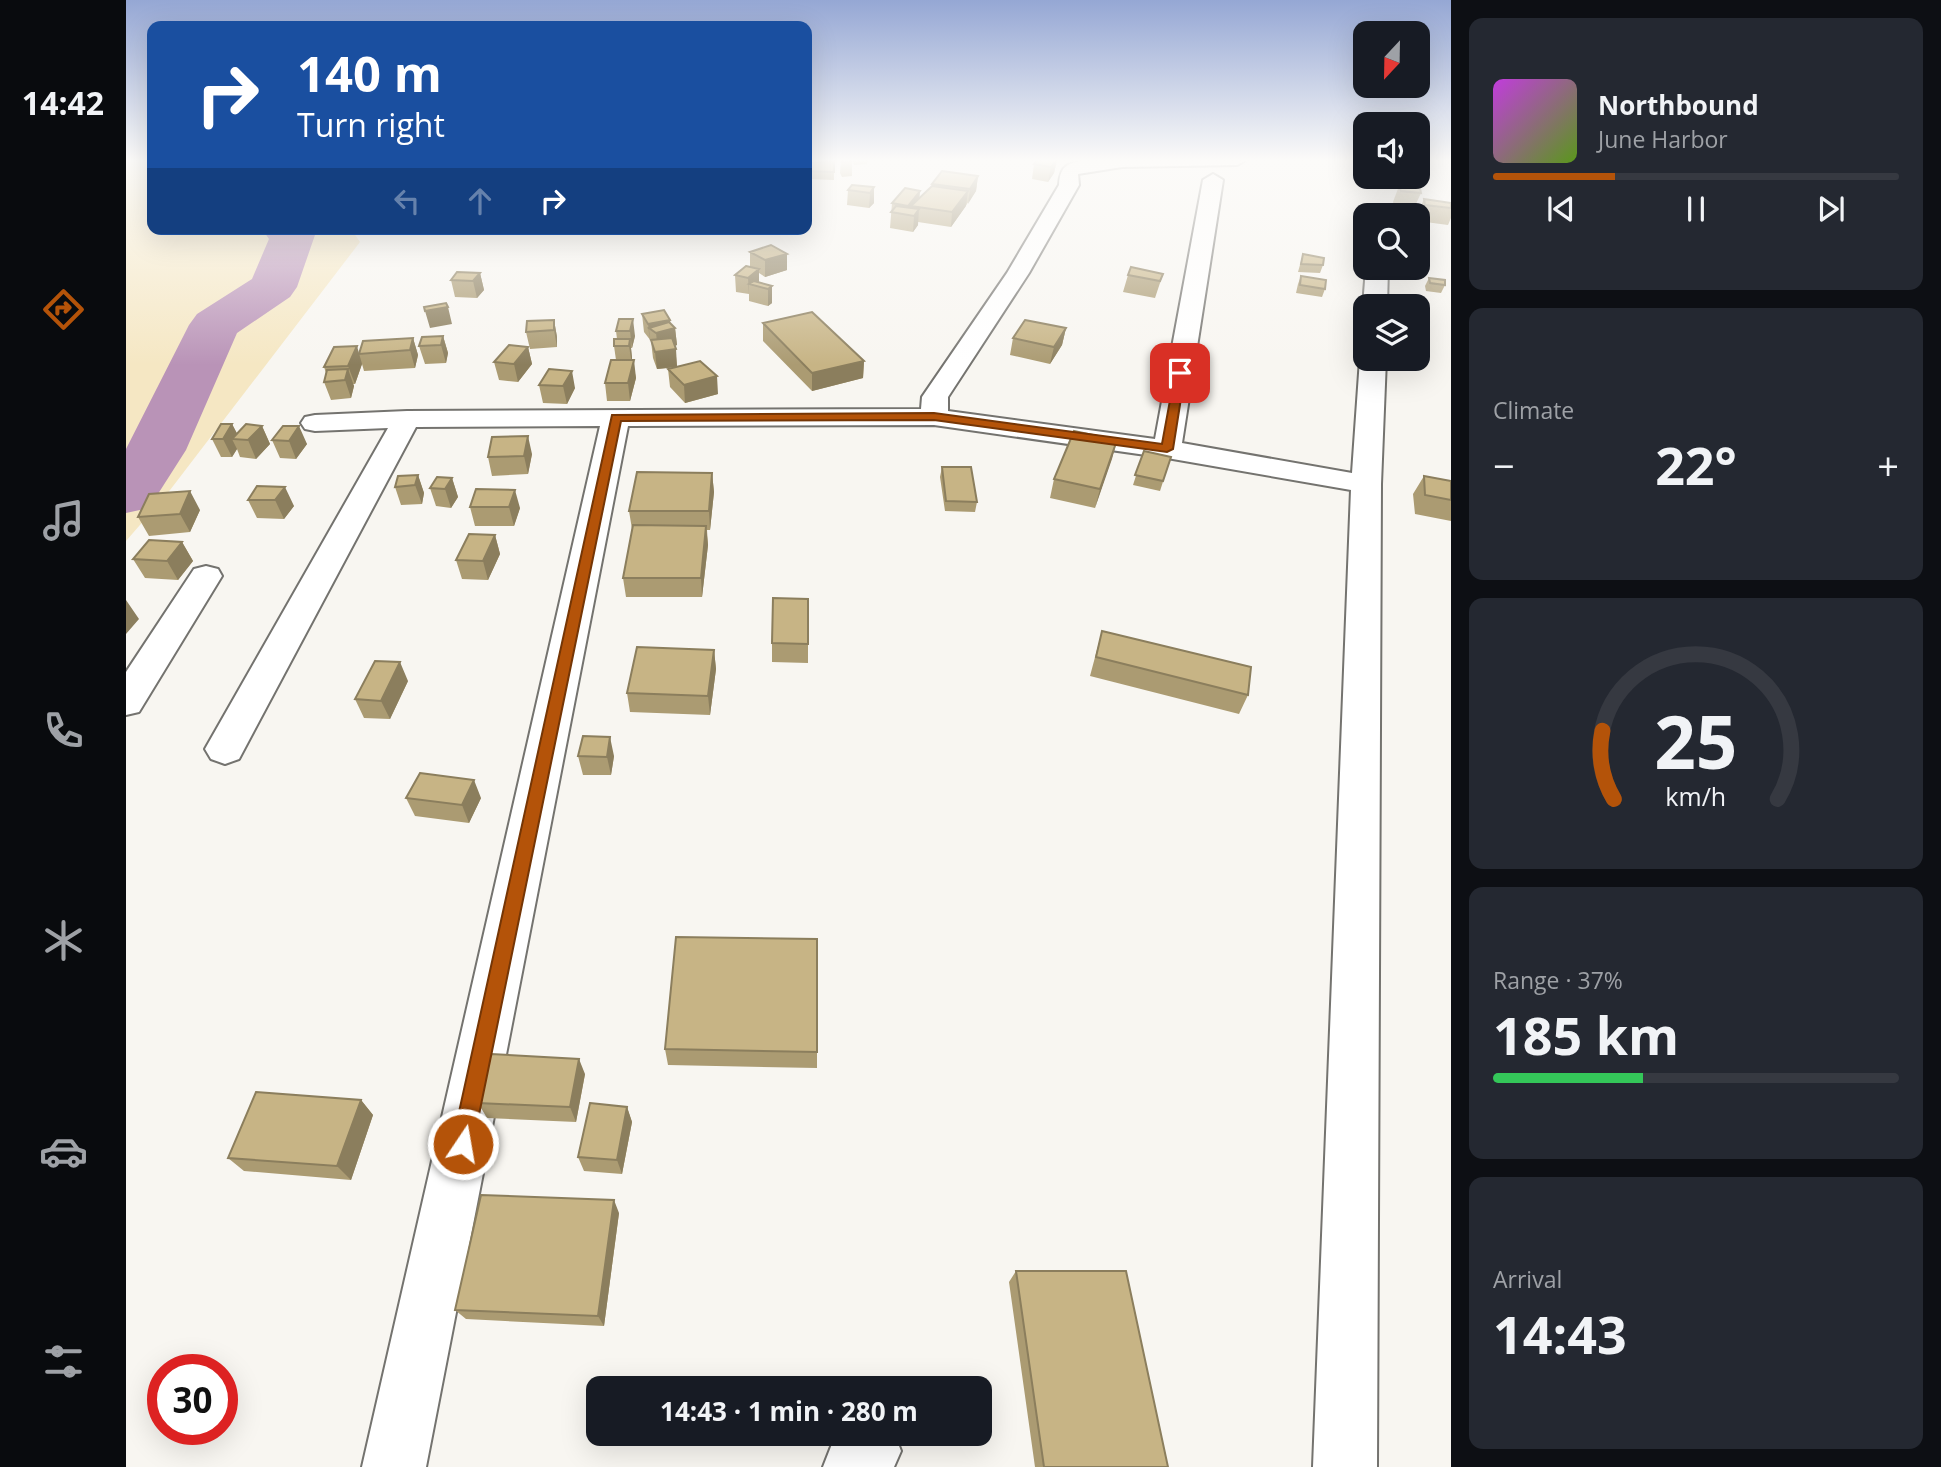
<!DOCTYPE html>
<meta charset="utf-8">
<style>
:root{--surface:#171b24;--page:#242831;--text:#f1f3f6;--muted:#9ea1a6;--line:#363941;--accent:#b45309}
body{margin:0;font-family:"Open Sans",sans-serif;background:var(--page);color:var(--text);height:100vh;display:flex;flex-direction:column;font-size:26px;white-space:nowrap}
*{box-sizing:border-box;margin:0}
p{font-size:23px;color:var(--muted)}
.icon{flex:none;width:38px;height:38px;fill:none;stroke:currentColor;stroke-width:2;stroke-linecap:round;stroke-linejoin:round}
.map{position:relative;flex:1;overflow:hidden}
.sheet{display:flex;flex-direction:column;gap:18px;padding:18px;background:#0d0f14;width:490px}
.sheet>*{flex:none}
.guide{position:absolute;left:21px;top:21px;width:665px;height:214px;border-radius:14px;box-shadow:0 7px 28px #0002;background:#1a4fa0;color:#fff;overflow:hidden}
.needle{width:46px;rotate:202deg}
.tools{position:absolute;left:1227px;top:21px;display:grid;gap:14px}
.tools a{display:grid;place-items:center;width:77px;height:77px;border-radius:14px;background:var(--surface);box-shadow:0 7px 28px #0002;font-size:35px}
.speed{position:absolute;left:21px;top:1354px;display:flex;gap:14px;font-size:35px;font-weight:700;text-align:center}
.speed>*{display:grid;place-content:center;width:91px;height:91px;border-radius:50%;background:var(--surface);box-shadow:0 7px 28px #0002;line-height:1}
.speed .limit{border:10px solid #d22;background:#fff;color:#111}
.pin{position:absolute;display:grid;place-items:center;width:60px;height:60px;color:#fff;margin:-30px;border-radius:14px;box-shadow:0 4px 10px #0006}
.me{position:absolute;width:77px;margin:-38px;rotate:12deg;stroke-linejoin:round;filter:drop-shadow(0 0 5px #0008)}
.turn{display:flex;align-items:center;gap:24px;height:147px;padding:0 35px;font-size:32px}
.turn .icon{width:91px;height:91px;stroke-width:2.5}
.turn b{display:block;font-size:49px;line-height:60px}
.lanes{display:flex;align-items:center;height:66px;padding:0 35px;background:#0003;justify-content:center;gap:35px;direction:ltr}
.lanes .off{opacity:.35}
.big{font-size:52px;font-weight:700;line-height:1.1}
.sheet .tile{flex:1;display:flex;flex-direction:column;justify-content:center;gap:10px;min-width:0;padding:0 24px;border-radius:14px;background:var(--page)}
.sheet .dial{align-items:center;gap:0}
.dial svg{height:182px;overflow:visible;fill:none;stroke:var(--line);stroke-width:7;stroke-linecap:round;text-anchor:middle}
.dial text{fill:var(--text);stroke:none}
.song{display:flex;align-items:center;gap:21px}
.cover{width:84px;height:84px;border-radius:10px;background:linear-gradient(135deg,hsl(290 70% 55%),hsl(90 70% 35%))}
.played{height:7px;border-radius:4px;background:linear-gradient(90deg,var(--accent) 30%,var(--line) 30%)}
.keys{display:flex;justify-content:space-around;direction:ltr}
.heat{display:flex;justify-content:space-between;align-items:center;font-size:38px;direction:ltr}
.charge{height:10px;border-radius:5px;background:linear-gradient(90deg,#34c759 37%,var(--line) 0)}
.trip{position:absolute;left:460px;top:1376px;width:406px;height:70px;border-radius:14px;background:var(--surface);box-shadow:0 7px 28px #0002;font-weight:700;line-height:70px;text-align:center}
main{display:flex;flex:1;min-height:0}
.menu{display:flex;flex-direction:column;width:126px;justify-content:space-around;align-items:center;background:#090b0e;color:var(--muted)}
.menu .icon{width:49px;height:49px}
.menu .on{color:var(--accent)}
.menu b{font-size:32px;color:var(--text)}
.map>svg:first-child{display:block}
.green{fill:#f5e7c3}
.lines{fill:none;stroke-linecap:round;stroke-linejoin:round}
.river{fill:#b993b7;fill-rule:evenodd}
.minor-casing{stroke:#74736f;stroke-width:4}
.minor{fill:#fff;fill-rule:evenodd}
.wall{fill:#ab9b72}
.shaded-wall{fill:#8b7e5d}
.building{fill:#c7b485;stroke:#8b7e5d;stroke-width:2}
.route{fill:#b45309;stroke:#753606;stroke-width:2}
</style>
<main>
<nav class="menu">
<b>14:42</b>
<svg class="icon on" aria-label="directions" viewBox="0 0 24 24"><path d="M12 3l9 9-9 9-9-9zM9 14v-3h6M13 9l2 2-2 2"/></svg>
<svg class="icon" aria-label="music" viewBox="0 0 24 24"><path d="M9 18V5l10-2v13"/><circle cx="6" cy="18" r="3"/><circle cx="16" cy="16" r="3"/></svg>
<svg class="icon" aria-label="phone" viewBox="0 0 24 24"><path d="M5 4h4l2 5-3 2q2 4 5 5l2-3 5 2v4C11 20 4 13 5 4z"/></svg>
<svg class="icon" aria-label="climate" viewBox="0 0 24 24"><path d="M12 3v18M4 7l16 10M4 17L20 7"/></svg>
<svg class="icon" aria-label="car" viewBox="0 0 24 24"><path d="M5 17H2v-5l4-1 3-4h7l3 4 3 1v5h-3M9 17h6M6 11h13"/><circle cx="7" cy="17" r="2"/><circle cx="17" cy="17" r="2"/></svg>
<svg class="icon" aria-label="filters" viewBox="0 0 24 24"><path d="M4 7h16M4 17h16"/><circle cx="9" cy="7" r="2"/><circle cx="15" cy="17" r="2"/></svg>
</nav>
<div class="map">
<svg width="1325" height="1467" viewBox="0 0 1325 1467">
<rect width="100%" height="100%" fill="#f8f6f1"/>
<path class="green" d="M 0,160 L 26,160 L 26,229 L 225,229 L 234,242 L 41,494 L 0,541 Z"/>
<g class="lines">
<path class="river" d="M 136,229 L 185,229 L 189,235 L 171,287 L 164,297 L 111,333 L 60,450 L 23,508 L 0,513 L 0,449 L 63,325 L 71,314 L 126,279 L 143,239 Z"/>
<g class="minor-casing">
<path id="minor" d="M 961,160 L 1120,160 L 1111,165 L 996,167 L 952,174 L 953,185 L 903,273 L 822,397 L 822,411 L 1029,439 L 1077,180 L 1087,174 L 1097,180 L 1056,443 L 1226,473 L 1234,359 L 1239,353 L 1239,359 L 1260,359 L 1255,484 L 1251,1467 L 1187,1467 L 1225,490 L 1041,458 L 808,425 L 502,426 L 300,1467 L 236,1467 L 474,426 L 290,427 L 113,759 L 99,764 L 85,759 L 79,749 L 262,428 L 189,431 L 179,429 L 175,423 L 179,417 L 189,415 L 281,411 L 795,409 L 796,397 L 881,273 L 933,185 C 934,165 942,163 961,160 Z
M 1240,268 L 1262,268 L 1261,306 L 1239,308 L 1237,306 Z
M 80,566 L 92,569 L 96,576 L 13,712 L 0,715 L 0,672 L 68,569 Z
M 716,1433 L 768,1433 L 775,1451 L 768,1467 L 697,1467 L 706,1444 Z"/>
</g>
<use href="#minor" class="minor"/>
</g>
<path class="wall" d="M 715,160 L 726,160 L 726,176 L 716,177 L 714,173 Z
M 727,160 L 742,160 L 741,164 L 728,165 Z
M 931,160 L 928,173 L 922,182 L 906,179 L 908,164 Z
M 708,161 L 708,180 L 681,179 L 681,163 Z
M 852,176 L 850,191 L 825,227 L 792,222 L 792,225 L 787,232 L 764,228 L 766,203 L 794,197 L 806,186 L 806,184 Z
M 1273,186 L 1295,193 L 1288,208 L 1268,206 L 1267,202 Z
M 748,187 L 748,203 L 743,208 L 721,205 L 722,190 Z
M 1298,199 L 1325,203 L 1325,218 L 1322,225 L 1292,221 L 1291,215 Z
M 624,252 L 661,270 L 639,277 L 633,273 L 633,283 L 646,286 L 646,303 L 642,306 L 623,301 L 623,294 L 610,292 L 609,275 L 624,267 Z
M 1177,254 L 1197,265 L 1194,273 L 1172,272 Z
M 354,273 L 358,290 L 351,298 L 329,297 L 325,280 Z
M 1037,274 L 1029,298 L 997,292 L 1002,275 Z
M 1175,276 L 1199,289 L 1196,297 L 1170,293 L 1172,284 Z
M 1303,278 L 1319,285 L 1315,293 L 1300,291 L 1299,286 Z
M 516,314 L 545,324 L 549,328 L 551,345 L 549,346 L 551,367 L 592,394 L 559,403 L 544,387 L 542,369 L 551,367 L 531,369 L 527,358 L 525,341 L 518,332 Z
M 493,319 L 509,336 L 506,348 L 505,348 L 506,360 L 510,378 L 504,401 L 481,401 L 479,383 L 490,360 L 488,346 L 491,339 L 490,331 Z
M 428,320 L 431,337 L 431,347 L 404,349 L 400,332 Z
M 637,323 L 738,361 L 737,378 L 686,391 L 637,341 Z
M 940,328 L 936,345 L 924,364 L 884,355 L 887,338 Z
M 317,336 L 322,353 L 320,363 L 299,364 L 293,346 Z
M 287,338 L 292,355 L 289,368 L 238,371 L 236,364 L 229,384 L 227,384 L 228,386 L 225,398 L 205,400 L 198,382 L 200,373 L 198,367 L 233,353 Z
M 402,347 L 406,364 L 392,382 L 373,380 L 368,362 Z
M 423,369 L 449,388 L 441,404 L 417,403 L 413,385 Z
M 106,424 L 111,434 L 136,426 L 144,444 L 130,459 L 114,457 L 111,449 L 106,457 L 95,457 L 86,439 Z
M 157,426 L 181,444 L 170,459 L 154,458 L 146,440 Z
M 991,440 L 969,508 L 924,498 L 928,479 Z
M 1018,451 L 1045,457 L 1034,491 L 1007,485 Z
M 406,454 L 402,474 L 366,476 L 362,457 Z
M 816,467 L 851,502 L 849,512 L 819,511 L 814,477 Z
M 586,473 L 588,492 L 584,530 L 581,530 L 582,545 L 576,597 L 500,597 L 497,578 L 506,529 L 503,511 Z
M 292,475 L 298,493 L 296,504 L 275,505 L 269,487 Z
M 1298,476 L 1325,481 L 1325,521 L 1289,514 L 1287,494 Z
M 326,478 L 332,497 L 325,508 L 310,506 L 304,488 Z
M 131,486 L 168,506 L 158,519 L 131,518 L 122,500 Z
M 350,489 L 394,508 L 388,526 L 349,526 L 344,507 Z
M 74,510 L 64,532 L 23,536 L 12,517 Z
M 369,535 L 374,554 L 362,580 L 336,579 L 330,560 Z
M 56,542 L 67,561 L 52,580 L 19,578 L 7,559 Z
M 682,599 L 682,663 L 646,662 L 646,643 Z
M 976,631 L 1122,695 L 1113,714 L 964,676 Z
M 588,650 L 590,669 L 584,715 L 504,712 L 501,693 Z
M 282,681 L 264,719 L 238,718 L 229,699 Z
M 452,756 L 488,756 L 485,775 L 457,775 Z
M 280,798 L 355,798 L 343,823 L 289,816 Z
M 539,1049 L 691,1052 L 691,1068 L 542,1065 Z
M 459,1074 L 450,1122 L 361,1118 L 352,1103 Z
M 235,1100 L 247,1115 L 225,1180 L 118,1171 L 102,1158 Z
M 501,1107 L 506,1122 L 496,1174 L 458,1171 L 452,1157 Z
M 493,1213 L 478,1326 L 340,1319 L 329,1310 Z
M 890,1271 L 1042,1467 L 909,1467 L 883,1282 Z"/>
<path class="shaded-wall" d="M 930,160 L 931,160 L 928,173 L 922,182 L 925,167 Z
M 852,176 L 850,191 L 842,204 L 844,189 Z
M 748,187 L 748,203 L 743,208 L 744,193 Z
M 794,191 L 793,206 L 785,206 L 784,215 L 781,215 L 782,206 Z
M 842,191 L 840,206 L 825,227 L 826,212 Z
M 793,209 L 792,225 L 787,232 L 788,216 Z
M 661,254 L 661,270 L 639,277 L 639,260 Z
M 633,269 L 633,285 L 623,284 L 623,294 L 622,278 Z
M 354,273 L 358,290 L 351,298 L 347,281 Z
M 646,286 L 646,303 L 642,306 L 642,289 Z
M 322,307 L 326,324 L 304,328 L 299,311 Z
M 507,319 L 509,336 L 506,348 L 504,331 Z
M 428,320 L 431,337 L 431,347 L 428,330 Z
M 544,320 L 545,329 L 549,328 L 551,345 L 532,350 L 530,333 L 523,328 L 524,342 L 522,324 Z
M 940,328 L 936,345 L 924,364 L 928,347 Z
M 317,336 L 322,353 L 320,363 L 315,345 Z
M 287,338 L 292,355 L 289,368 L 284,350 Z
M 504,339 L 506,357 L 506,364 L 503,346 Z
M 231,346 L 236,364 L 229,384 L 222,366 Z
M 402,347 L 406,364 L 392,382 L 388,364 Z
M 550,349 L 551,367 L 531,369 L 529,352 Z
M 508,360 L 510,378 L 504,401 L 502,383 Z
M 738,361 L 737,378 L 686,391 L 686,373 Z
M 222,369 L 228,386 L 225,398 L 219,380 Z
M 446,371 L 449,388 L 441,404 L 437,386 Z
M 591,376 L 592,394 L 559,403 L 558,385 Z
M 106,424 L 114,439 L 106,439 L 111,449 L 106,457 L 97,439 Z
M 136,426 L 144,444 L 130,459 L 122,440 Z
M 173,426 L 181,444 L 170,459 L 163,441 Z
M 402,436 L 406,454 L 402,474 L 398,456 Z
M 991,440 L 986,459 L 969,508 L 974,489 Z
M 586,473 L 588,492 L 584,530 L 583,511 Z
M 292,475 L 298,493 L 296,504 L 289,485 Z
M 326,478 L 332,497 L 325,508 L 319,489 Z
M 159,487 L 168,506 L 158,519 L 149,500 Z
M 389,490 L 394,508 L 388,526 L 383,507 Z
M 64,491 L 74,510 L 64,532 L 54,514 Z
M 580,526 L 582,545 L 576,597 L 575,578 Z
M 369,535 L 374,554 L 362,580 L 357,561 Z
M 56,542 L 67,561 L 52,580 L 41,561 Z
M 0,600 L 13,619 L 0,634 Z
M 588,650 L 590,669 L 584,715 L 582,696 Z
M 274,662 L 282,681 L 264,719 L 255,701 Z
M 484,737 L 488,756 L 485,775 L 481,757 Z
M 348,780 L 355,798 L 343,823 L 336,805 Z
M 453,1059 L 459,1074 L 450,1122 L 444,1107 Z
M 235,1100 L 247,1115 L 225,1180 L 211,1166 Z
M 501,1107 L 506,1122 L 496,1174 L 491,1160 Z
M 488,1200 L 493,1213 L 478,1326 L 472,1316 Z"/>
<path class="building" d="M 716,160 L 726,160 L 727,161 L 716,162 Z
M 911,160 L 930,160 L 925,167 L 908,164 Z
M 708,161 L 708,172 L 681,171 L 681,163 Z
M 816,171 L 852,176 L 844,189 L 806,184 Z
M 726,185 L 748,187 L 744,193 L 722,190 Z
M 806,186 L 842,191 L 826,212 L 785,206 Z
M 1273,186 L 1294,188 L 1295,193 L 1275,191 Z
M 779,188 L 794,191 L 782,206 L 766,203 Z
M 1298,199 L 1325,203 L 1325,208 L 1299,205 Z
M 770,206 L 793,209 L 788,216 L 765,212 Z
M 645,245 L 661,254 L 639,260 L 624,252 Z
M 1177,254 L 1198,258 L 1197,265 L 1175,264 Z
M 620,266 L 633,269 L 622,278 L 609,275 Z
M 1005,267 L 1037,274 L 1034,281 L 1002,275 Z
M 331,272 L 354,273 L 347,281 L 325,280 Z
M 1175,276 L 1200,280 L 1199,289 L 1174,285 Z
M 1303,278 L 1319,280 L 1319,285 L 1304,283 Z
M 628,281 L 646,286 L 642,289 L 623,284 Z
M 320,303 L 322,307 L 299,311 L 298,307 Z
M 538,310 L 544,320 L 522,324 L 516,314 Z
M 686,312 L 738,361 L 686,373 L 637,323 Z
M 493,319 L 507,319 L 504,331 L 490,331 Z
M 428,320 L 428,330 L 400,332 L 401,321 Z
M 899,320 L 940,328 L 928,347 L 887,338 Z
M 543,322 L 549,328 L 530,333 L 523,328 Z
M 317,336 L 315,345 L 293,346 L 296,337 Z
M 287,338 L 284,350 L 233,354 L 237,341 Z
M 546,338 L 550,349 L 529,352 L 525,340 Z
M 488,339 L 504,339 L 503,346 L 488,346 Z
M 383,345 L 402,347 L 388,364 L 368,362 Z
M 231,346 L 222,366 L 198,367 L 208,347 Z
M 485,360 L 508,360 L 502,383 L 479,383 Z
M 574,361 L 591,376 L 558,385 L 542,369 Z
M 222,369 L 219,380 L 198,382 L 201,370 Z
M 423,369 L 446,371 L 437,386 L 413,385 Z
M 95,424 L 106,424 L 97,439 L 86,439 Z
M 120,424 L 136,426 L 122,440 L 106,439 Z
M 157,426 L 173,426 L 163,441 L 146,440 Z
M 948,431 L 991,440 L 974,489 L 928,479 Z
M 402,436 L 398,456 L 362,457 L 366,437 Z
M 1018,451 L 1045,457 L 1037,481 L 1009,475 Z
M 816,467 L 845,467 L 851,502 L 820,501 Z
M 511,472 L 586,473 L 583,511 L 503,511 Z
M 292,475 L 289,485 L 269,487 L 272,476 Z
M 1298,476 L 1325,481 L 1325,500 L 1299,495 Z
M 311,477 L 326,478 L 319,489 L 304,488 Z
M 131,486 L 159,487 L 149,500 L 122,500 Z
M 350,489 L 389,490 L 383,507 L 344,507 Z
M 64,491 L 54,514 L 12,517 L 23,494 Z
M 507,525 L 580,526 L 575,578 L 497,578 Z
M 343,534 L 369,535 L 357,561 L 330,560 Z
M 23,540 L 56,542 L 41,561 L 7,559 Z
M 647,598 L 682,599 L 682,644 L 646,643 Z
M 976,631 L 1125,667 L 1122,695 L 970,657 Z
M 511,647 L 588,650 L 582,696 L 501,693 Z
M 249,661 L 274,662 L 255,701 L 229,699 Z
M 457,736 L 484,737 L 481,757 L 452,756 Z
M 294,773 L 348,780 L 336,805 L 280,798 Z
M 550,937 L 691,939 L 691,1052 L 539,1049 Z
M 365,1054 L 453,1059 L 444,1107 L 352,1103 Z
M 130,1092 L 235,1100 L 211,1166 L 102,1158 Z
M 464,1103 L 501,1107 L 491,1160 L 452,1157 Z
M 355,1195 L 488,1200 L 472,1316 L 329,1310 Z
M 890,1271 L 1000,1271 L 1042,1467 L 918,1467 Z"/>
<linearGradient id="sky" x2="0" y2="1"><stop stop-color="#95a7d4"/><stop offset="0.44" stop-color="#fcfbf9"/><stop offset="1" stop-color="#fcfbf9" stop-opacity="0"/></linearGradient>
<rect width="1325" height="365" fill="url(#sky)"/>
<path class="route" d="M 1054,370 L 1059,373 L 1047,449 L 1041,452 L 808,420 L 495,421 L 347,1144 L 344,1152 L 337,1155 L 329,1152 L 326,1144 L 486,415 L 808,413 L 1036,444 L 1049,373 Z"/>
</svg>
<div class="tools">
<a><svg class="needle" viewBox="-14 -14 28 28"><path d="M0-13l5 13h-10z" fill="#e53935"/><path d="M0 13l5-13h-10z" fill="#9ea1a6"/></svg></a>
<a><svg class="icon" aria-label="sound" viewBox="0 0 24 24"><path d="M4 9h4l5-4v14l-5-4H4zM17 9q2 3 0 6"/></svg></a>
<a><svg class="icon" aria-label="search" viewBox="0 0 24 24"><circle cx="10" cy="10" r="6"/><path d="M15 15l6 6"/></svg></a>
<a><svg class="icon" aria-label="layers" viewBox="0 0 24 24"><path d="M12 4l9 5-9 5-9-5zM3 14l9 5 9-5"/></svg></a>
</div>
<div class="speed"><div class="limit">30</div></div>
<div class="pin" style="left:1054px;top:373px;background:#d93025"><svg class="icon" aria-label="arrive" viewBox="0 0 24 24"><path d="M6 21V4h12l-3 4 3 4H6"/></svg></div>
<svg class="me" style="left:337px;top:1144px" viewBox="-20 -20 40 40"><circle r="17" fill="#b45309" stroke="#fff" stroke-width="3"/><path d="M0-11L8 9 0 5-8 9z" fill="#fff"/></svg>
<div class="trip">14:43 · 1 min · 280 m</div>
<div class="guide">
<div class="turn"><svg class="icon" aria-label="right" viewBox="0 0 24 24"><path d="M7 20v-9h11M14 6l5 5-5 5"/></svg><div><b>140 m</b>Turn right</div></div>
<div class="lanes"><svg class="icon off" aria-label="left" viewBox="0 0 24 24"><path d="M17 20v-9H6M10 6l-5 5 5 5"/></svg><svg class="icon off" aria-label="ahead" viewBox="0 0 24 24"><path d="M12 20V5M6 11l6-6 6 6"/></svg><svg class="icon" aria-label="right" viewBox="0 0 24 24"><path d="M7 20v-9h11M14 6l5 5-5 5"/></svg></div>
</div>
</div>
<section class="sheet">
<div class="tile">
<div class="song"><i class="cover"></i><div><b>Northbound</b><p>June Harbor</p></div></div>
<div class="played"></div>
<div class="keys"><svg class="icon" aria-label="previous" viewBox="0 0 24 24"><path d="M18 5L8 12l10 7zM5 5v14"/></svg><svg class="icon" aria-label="pause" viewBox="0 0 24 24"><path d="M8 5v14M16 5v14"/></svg><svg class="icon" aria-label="next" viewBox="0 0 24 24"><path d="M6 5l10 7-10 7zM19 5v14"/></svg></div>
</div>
<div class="tile"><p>Climate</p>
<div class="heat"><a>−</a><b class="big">22°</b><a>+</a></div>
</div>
<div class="tile dial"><svg viewBox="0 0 100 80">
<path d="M14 69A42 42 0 1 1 86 69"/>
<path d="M14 69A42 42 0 0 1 9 39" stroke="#b45309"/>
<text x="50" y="56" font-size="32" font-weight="700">25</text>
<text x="50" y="72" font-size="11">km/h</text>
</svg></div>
<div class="tile"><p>Range · 37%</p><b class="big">185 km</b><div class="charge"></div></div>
<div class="tile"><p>Arrival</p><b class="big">14:43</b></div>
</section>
</main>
